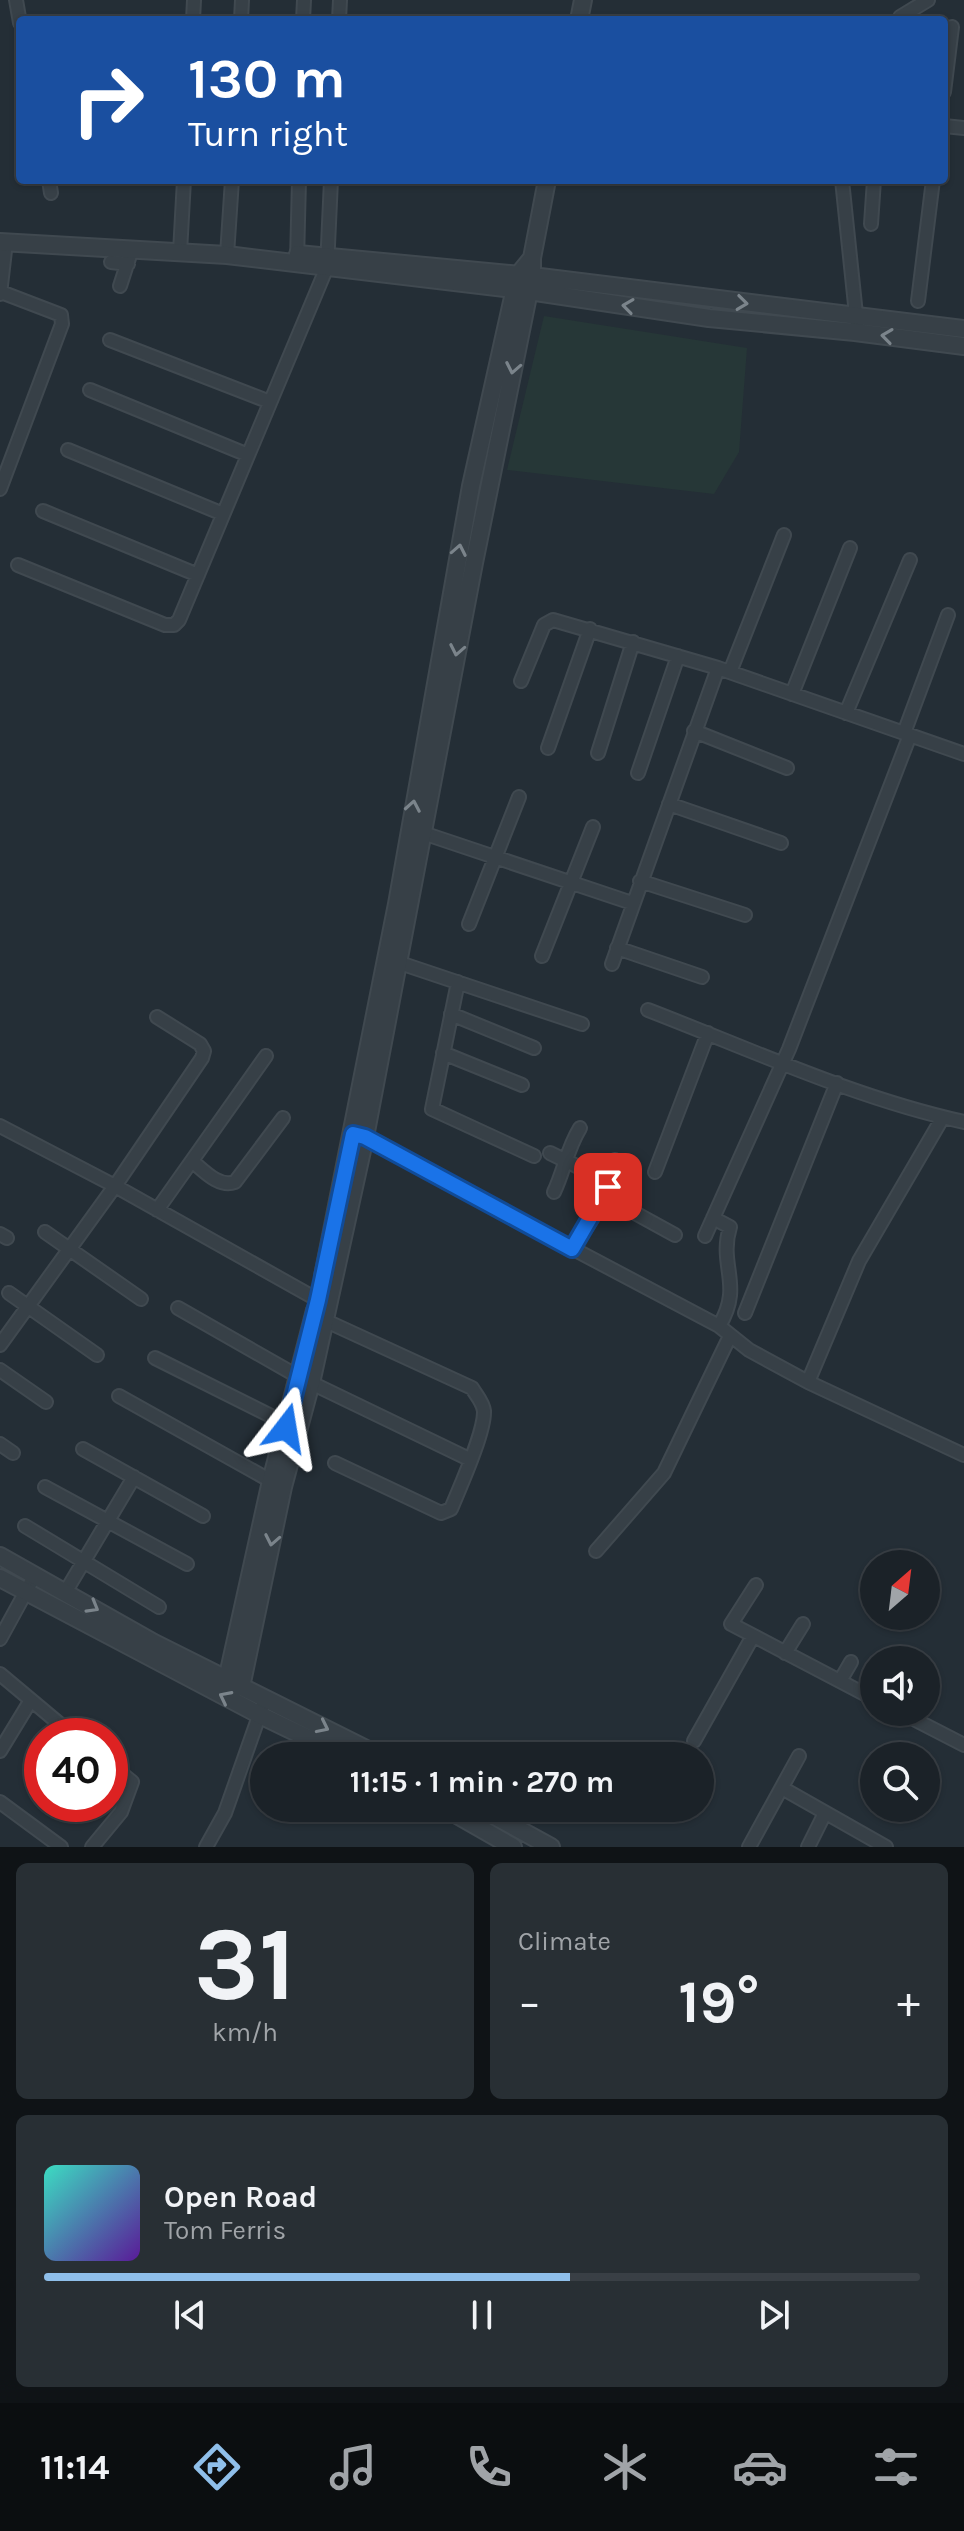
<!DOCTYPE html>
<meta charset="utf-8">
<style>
:root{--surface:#1b2228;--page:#282f34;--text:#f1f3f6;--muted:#a0a4a8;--line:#393f45;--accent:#8fbfea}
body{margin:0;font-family:Karla,sans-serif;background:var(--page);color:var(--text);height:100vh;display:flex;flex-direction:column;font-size:30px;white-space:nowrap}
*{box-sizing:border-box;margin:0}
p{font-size:26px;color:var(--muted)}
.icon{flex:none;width:44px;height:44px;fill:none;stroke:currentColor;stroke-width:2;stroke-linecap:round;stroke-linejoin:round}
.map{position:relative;height:1847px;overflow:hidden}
.side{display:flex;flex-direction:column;gap:16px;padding:16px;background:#0f1316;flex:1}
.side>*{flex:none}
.banner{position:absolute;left:16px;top:16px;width:932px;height:168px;border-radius:8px;box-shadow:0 2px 6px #0004,0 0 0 2px var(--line);background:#1a4fa0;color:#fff;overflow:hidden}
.needle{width:52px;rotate:28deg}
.buttons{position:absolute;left:860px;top:1550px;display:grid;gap:16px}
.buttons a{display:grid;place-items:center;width:80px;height:80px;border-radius:50%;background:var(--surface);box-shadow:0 2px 6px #0004,0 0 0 2px var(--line);font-size:40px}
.speed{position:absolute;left:24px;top:1718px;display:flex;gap:16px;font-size:40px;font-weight:700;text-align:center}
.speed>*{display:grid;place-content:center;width:104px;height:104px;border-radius:50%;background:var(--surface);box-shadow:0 2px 6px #0004,0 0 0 2px var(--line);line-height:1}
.speed .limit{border:12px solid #d22;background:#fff;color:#111}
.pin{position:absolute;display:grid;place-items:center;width:68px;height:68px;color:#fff;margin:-34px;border-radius:16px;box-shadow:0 4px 12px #0006}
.me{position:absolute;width:88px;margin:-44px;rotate:14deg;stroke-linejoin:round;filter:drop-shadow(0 0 6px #0008)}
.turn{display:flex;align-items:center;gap:28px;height:168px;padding:0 40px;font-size:36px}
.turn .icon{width:104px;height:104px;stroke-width:2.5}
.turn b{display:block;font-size:56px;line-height:68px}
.big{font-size:60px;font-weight:700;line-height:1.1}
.side .widget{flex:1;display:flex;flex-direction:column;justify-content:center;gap:12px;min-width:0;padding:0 28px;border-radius:12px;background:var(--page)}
.side .dial{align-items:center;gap:0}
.dial b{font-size:104px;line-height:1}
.song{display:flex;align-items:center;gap:24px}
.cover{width:96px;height:96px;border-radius:12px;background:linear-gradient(135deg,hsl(170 70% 55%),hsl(270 70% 35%))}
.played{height:8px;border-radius:4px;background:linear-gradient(90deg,var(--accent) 60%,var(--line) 60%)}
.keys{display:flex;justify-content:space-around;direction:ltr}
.heat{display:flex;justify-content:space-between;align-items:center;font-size:44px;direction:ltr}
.side .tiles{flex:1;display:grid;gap:16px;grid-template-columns:1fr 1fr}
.widget:last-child{grid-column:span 2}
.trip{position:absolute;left:250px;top:1742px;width:464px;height:80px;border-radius:40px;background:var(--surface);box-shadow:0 2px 6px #0004,0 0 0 2px var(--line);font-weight:700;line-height:80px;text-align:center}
.tab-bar{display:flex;height:128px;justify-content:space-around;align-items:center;background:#0b0e10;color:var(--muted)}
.tab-bar .icon{width:56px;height:56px}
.tab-bar .current{color:var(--accent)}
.tab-bar b{font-size:36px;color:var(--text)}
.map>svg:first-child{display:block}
.green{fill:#263737}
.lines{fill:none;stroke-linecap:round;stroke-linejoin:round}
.minor-casing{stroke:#404950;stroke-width:16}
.tertiary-casing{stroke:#404950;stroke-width:20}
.minor{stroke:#374047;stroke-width:12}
.tertiary{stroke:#374047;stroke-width:16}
.oneway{stroke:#7b848b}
.route-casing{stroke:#114b97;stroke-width:20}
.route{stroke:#1a73e8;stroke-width:14}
</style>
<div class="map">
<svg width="964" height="1847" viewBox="0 0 964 1847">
<rect width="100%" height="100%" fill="#242e36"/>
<path class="green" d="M 544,316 L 747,348 L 739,452 L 714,494 L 507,470 Z"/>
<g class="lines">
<g class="minor-casing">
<path id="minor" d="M 16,0 L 20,23
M 900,17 L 928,0
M 193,20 L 194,0
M 241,20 L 242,0
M 303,20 L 304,0
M 339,20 L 340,0
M 944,92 L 952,27
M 944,126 L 964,128
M 49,180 L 51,193
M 842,180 L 857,324
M 871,224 L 874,180
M 180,252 L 184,180
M 227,255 L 232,180
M 297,261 L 299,180
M 111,262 L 128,264
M 120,286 L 132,249
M 0,294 L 6,242
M 918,301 L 933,180
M 110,340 L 270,402
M 90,390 L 248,455
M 68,450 L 223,514
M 0,489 L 62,324 L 61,315 L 1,292
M 43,511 L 198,575
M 18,565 L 165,625 L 174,625 L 179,620 L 327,267 L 331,180
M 730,672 L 784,535
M 521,681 L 544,625 L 553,620 L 718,668 L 964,754
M 792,694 L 850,548
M 846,713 L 910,560
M 694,731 L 787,768
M 904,733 L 948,615
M 548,748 L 590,629
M 598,753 L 633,642
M 638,773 L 678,656
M 669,804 L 781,843
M 423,833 L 632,903
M 640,881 L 745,915
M 469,924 L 519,797
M 617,948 L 702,977
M 542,956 L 593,827
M 400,963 L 582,1024
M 612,964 L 718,668
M 458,982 L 432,1109 L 534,1156
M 648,1010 C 752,1050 855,1098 964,1122
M 451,1014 L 534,1048
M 443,1053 L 522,1085
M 0,1126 L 115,1186 L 327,1305
M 360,1136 L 719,1326 L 749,1350 L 808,1382 L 964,1455
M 550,1153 L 607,1181 C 610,1198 582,1233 572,1249
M 192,1161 C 204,1171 219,1188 235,1182 L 283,1118
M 655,1172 L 708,1033
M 607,1181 L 615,1160
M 554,1192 C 564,1171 567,1149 580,1128
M 604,1196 L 675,1235
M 157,1210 L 266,1056
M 713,1218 L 730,1227 C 718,1266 744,1285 719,1326
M 45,1232 L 141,1299
M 0,1234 L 7,1238
M 705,1236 L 789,1049 L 910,735
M 9,1293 L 97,1355
M 178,1308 L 299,1377 L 471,1460
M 745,1313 L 837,1083
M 324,1320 L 472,1388 C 476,1395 483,1402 484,1411 C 485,1432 460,1487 451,1509 L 441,1513 L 335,1463
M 0,1345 L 115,1186 L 202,1058 L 204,1051 L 200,1044 L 157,1017
M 155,1358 L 287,1424
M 0,1370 L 46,1402
M 808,1382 L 859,1261 L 943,1117
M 119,1396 L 271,1481
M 0,1444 L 13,1453
M 83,1449 L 203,1516
M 45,1487 L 187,1564
M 25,1526 L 159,1607
M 596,1551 L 664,1473 L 730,1336
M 756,1585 L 731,1624 L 874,1699
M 66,1591 L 134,1477
M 0,1639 L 35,1575
M 785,1653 L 803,1624
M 0,1674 L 74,1736
M 840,1681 L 851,1662
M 900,1712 L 964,1745
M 694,1741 L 753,1636
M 0,1751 L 31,1700
M 782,1788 L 886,1847
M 0,1802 L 61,1847
M 92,1847 L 121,1812 L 132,1782 L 110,1764
M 206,1847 L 225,1813 L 265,1699
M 749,1847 L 799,1756
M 808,1847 L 825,1813"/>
</g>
<g class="tertiary-casing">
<path id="tertiary" d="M 579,20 L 583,0
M 0,242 L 227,255 L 529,291 L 709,318 L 855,332 L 964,346
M 298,254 L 532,276 L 964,329
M 323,1276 L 397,904 L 471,486 L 518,275 L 532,258
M 0,1556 L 154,1643 L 380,1756
M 0,1578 L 260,1715 L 345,1756
M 227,1680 L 271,1481 L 315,1310
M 241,1687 L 283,1487 L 311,1383 L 365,1137 L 474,563 L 532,276 L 532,258 L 547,180
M 445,1808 L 513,1847
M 480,1808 L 551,1847"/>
</g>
<use href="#minor" class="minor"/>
<use href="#tertiary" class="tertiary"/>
</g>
<defs><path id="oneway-chevron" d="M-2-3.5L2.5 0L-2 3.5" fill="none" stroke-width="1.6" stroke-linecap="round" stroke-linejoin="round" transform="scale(2)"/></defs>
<g class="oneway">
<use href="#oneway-chevron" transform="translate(742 303) rotate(7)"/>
<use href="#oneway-chevron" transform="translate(628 306) rotate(-172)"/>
<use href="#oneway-chevron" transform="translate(887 336) rotate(-172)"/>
<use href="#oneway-chevron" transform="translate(513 368) rotate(101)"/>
<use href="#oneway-chevron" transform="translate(459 550) rotate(-79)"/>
<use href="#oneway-chevron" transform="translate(457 650) rotate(101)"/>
<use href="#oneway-chevron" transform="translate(413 806) rotate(-80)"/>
<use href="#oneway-chevron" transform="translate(272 1540) rotate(101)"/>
<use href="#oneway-chevron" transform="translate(93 1607) rotate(30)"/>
<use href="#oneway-chevron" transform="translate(225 1697) rotate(-153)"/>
<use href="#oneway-chevron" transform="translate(323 1727) rotate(26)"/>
</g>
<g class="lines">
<g class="route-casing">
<path id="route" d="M 286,1428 L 318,1300 L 353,1134 L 365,1137 L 572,1249 L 608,1187"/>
</g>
<use href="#route" class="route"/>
</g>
</svg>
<div class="buttons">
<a><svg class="needle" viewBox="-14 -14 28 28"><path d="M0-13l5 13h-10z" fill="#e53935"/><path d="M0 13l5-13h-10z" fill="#a0a4a8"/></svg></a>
<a><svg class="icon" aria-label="sound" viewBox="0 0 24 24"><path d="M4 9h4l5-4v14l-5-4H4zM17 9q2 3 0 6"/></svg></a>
<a><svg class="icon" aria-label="search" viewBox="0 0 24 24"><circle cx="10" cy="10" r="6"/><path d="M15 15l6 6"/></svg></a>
</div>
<div class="speed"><div class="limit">40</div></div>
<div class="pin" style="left:608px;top:1187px;background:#d93025"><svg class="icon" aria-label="arrive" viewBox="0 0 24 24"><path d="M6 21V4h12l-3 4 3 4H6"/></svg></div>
<svg class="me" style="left:286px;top:1428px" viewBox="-20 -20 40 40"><path d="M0-17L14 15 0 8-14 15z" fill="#1a73e8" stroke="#fff" stroke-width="4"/></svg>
<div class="trip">11:15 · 1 min · 270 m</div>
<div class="banner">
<div class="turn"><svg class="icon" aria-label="right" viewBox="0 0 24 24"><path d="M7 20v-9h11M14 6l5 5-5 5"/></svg><div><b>130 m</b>Turn right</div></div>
</div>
</div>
<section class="side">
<div class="tiles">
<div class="widget dial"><b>31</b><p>km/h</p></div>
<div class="widget"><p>Climate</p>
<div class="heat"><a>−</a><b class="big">19°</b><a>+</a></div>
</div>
<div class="widget">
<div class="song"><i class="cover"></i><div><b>Open Road</b><p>Tom Ferris</p></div></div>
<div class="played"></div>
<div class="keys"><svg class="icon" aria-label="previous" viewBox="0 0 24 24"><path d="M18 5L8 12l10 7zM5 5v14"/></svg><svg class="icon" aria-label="pause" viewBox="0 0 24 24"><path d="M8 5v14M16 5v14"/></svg><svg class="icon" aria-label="next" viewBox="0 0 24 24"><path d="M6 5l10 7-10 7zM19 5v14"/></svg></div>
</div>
</div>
</section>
<nav class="tab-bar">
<b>11:14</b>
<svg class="icon current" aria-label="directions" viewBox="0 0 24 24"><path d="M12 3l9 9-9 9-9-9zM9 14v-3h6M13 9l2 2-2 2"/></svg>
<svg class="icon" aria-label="music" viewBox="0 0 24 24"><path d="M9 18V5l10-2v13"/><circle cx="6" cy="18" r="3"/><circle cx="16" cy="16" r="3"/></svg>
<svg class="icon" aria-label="phone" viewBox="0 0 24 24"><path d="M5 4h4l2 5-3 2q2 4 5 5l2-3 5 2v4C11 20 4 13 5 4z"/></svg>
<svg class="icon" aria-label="climate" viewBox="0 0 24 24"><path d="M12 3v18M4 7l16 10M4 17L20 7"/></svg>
<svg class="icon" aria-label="car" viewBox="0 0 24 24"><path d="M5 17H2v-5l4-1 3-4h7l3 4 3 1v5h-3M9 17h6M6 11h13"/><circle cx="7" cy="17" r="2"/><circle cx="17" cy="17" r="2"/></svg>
<svg class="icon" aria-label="filters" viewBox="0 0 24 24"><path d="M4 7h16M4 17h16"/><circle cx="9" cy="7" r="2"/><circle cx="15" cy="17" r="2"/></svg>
</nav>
